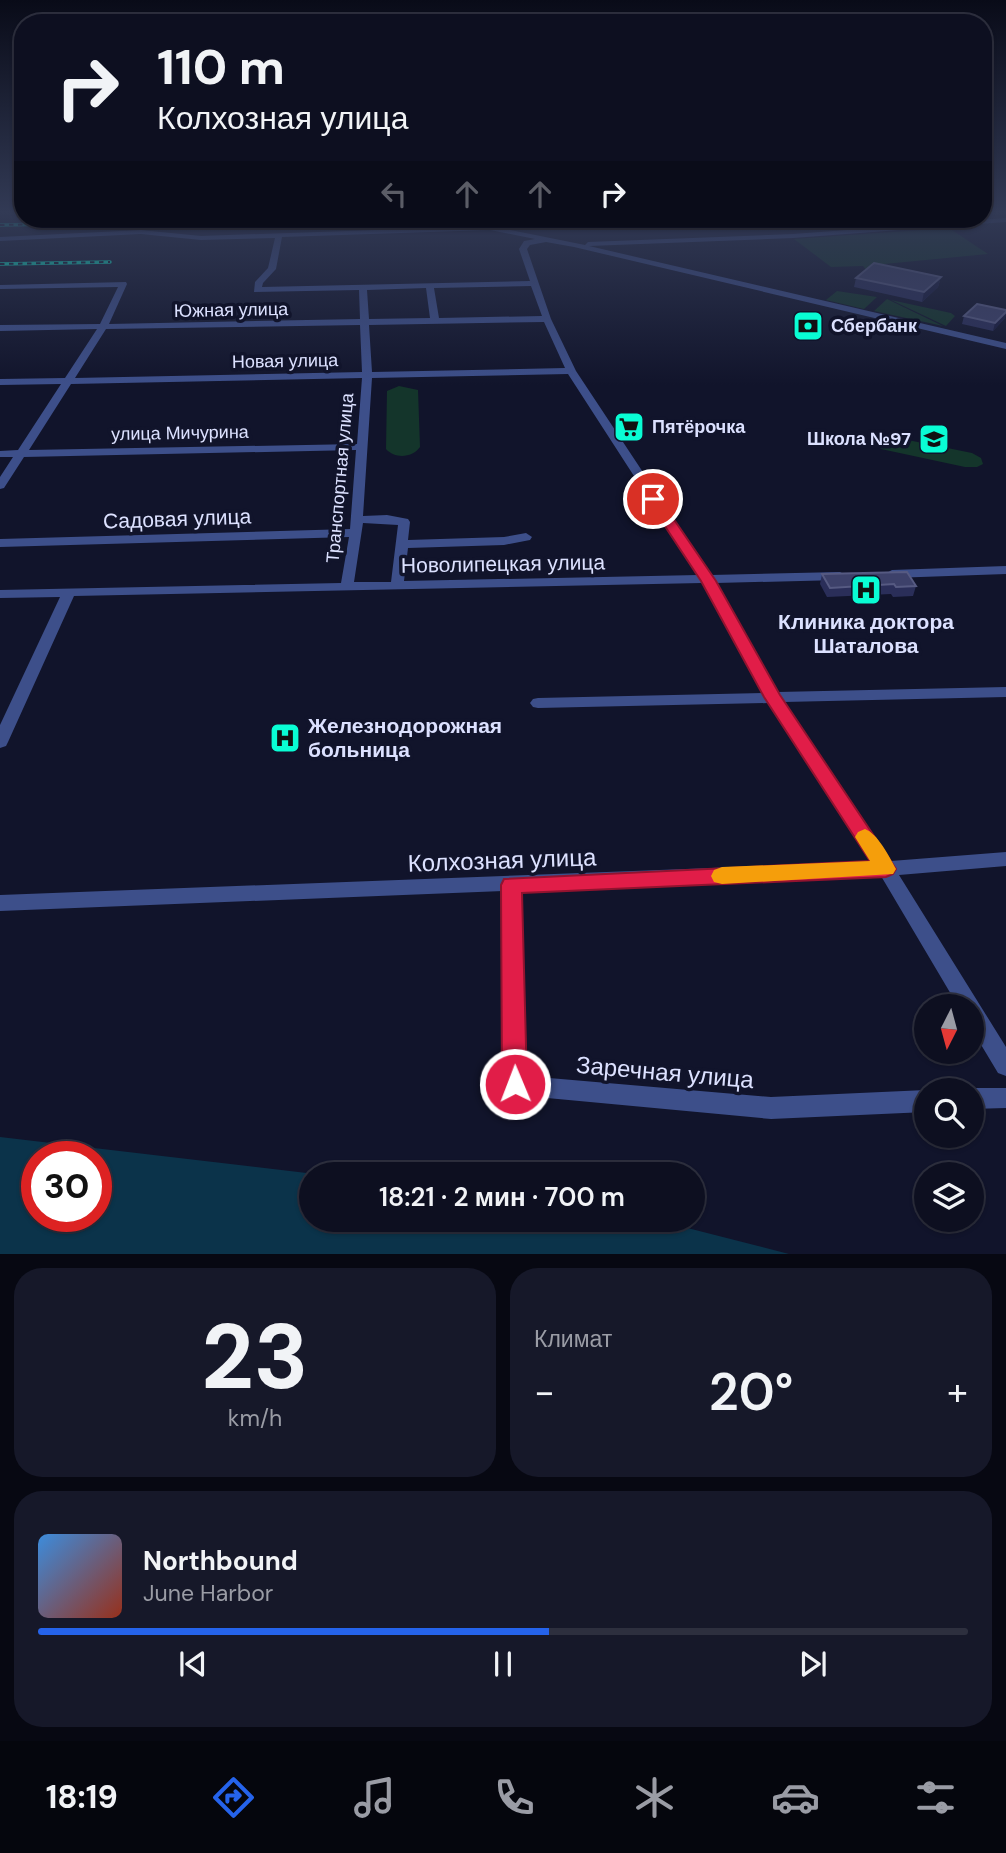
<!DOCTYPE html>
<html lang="ru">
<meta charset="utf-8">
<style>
:root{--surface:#0d0f20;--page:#161829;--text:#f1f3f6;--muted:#9a9ca5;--line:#2d2f3e;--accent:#2563eb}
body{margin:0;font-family:"DM Sans",sans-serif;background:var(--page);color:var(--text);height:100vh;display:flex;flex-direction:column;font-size:26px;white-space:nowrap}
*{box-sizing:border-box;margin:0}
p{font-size:23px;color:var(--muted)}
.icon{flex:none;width:38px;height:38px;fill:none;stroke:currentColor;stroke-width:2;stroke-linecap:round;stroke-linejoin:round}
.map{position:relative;height:1254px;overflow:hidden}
.side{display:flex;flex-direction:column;gap:14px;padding:14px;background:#070812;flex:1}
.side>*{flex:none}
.guide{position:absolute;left:14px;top:14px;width:978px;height:214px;border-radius:28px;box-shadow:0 2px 5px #0004,0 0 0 2px var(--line);background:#0d0f20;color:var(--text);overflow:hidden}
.needle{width:46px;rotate:186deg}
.tools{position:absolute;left:914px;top:994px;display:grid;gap:14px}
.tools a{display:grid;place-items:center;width:70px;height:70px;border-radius:50%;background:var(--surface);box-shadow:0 2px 5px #0004,0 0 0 2px var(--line);font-size:35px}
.speed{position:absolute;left:21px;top:1141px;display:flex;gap:14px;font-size:35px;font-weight:700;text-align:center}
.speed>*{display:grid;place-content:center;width:91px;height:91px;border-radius:50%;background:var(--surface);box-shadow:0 2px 5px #0004,0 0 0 2px var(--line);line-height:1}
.speed .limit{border:10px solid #d22;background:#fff;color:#111}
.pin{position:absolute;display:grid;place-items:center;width:60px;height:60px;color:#fff;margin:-30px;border:4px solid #fff;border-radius:50%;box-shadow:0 2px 7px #0007}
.me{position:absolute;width:77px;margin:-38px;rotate:359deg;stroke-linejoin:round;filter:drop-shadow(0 0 5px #0008)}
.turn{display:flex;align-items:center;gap:24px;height:147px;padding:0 28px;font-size:32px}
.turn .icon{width:91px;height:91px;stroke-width:2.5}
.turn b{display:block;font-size:49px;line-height:60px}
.lanes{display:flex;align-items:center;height:66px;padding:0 28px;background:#0003;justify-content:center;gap:35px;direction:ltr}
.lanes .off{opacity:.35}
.big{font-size:52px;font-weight:600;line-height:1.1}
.side .card{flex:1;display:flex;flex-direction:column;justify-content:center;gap:10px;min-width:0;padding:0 24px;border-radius:28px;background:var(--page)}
.side .dial{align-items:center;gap:0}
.dial b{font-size:91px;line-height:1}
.song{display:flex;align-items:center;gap:21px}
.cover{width:84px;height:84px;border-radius:10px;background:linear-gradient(135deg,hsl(210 70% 55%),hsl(10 70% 35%))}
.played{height:7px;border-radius:4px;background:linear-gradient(90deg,var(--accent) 55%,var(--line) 55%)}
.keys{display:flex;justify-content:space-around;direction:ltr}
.heat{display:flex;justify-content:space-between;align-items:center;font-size:38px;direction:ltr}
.side .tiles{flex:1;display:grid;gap:14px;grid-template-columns:1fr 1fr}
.card:last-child{grid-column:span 2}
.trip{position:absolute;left:299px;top:1162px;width:406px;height:70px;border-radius:35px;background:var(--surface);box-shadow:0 2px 5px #0004,0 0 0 2px var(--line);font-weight:600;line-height:70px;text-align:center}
.tabs{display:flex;height:112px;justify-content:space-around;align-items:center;background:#05060d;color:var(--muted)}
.tabs .icon{width:49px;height:49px}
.tabs .selected{color:var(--accent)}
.tabs b{font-size:32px;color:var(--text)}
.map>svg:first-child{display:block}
.green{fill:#14352b}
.water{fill:#0b334a;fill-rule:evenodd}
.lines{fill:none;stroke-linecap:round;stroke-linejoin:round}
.minor{fill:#3d4f8a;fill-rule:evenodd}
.rail-casing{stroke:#09fdd4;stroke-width:3.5}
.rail{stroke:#11142b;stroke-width:2;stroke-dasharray:4.5;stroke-linecap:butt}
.wall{fill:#2a2e59}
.shaded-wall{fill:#181b3f}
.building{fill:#3d416a;stroke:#565a82;stroke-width:2}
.route{fill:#e11d48;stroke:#92132f;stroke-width:2}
.slow{fill:#f59e0b}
.labels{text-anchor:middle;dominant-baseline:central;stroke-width:7;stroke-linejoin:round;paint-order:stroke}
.far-street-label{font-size:18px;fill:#dce1ff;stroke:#11142b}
.far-poi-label{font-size:18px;font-weight:bold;fill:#dce1ff;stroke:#11142b;text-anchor:start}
.street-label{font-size:21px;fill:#dce1ff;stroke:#11142b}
.poi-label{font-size:21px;font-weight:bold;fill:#dce1ff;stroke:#11142b}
.near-street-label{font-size:24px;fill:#dce1ff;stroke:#11142b}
</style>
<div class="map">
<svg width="1006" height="1255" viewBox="0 0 1006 1255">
<rect width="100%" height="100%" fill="#11142b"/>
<path class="green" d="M 949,228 L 988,254 L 874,265 L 867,271 L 863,266 L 831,267 L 794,239 Z
M 837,291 L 877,297 L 864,309 L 826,300 Z
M 887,299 L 943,326 L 874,311 Z
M 891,300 L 951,313 L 955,316 L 946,326 Z
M 399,386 L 418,390 L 420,447 C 412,458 395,459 386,449 L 387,391 Z
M 877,436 L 888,436 L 972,453 L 981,458 L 983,464 L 977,467 L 965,467 L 881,449 L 872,443 Z"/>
<path class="water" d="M 0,1137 L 315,1174 L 312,1174 L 312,1220 L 656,1220 L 789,1254 L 0,1254 ZM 37,1157 L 96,1157 L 96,1216 L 37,1216 Z"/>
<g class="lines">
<path class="minor" d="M 1006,218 L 1006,222 L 793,238 L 589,246 L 1006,343 L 1006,349 L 574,247 L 546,242 L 530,245 L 527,249 L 551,319 L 576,371 L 711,575 L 840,572 L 847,576 L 840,580 L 716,583 L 778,692 L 1006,687 L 1006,697 L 784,702 L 891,861 L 1006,852 L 1006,866 L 899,875 L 1006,1047 L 1006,1076 L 998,1073 L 971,1028 L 971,1006 L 958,1006 L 881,876 L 521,890 L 526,1076 L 771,1097 L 926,1090 L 926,1112 L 771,1119 L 515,1095 L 507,1092 L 504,1085 L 503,891 L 0,911 L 0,895 L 872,862 L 769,703 L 538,708 L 533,707 L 530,703 L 533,699 L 538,698 L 763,693 L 702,583 L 74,596 L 8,742 L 6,746 L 0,748 L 0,725 L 60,597 L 0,598 L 0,590 L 341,583 L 349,537 L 0,547 L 0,539 L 350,529 L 356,450 L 24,457 L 4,488 L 0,489 L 0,477 L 13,457 L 0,457 L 0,451 L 18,450 L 61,384 L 0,385 L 0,379 L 65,378 L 97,329 L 0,331 L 0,325 L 100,324 L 118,287 L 0,289 L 0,285 L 126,282 L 127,284 L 109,324 L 360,319 L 359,290 L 254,292 L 255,282 L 268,268 L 275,238 L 201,240 L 141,234 L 0,241 L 0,237 L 141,230 L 201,236 L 490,226 L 585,245 L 588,242 L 793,234 ZM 490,230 L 535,239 L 524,241 L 519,249 L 530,281 L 262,287 L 263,283 L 276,269 L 282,237 ZM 531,286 L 542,316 L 439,318 L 434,288 ZM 426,288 L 430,318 L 369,319 L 367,290 ZM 544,322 L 565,368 L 372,372 L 369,325 ZM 360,325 L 362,372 L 75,378 L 106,329 ZM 568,374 L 698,575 L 404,581 L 408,548 L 504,545 L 530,540 L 532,537 L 526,533 L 504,537 L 408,540 L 410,522 L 408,519 L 387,515 L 363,516 L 372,378 ZM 362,378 L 357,444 L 29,450 L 71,384 ZM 363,523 L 398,525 L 391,582 L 354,582 Z
M 1006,566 L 1006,574 L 892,578 L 885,574 L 892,570 Z
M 971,1088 L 1006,1088 L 1006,1108 L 971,1109 L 971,1090 L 967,1090 Z"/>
<g class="rail-casing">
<path id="rail" d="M 339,220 L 391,221
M 382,221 L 424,221
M 417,223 L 533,219
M 0,225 L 346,219
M 0,264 L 110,262"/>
</g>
<use href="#rail" class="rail"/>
</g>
<path class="wall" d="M 941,277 L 938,287 L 922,302 L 854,287 L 856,278 Z
M 1006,310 L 1005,318 L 993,331 L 962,324 L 964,316 Z
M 822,574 L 916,586 L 913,596 L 893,597 L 891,594 L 827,597 L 820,584 Z"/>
<path class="shaded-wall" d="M 941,277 L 938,287 L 922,302 L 924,292 Z
M 1006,312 L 1005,318 L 993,331 L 995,323 Z"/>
<path class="building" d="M 874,263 L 941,277 L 924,292 L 856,278 Z
M 977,304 L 1006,310 L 1006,312 L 995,323 L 964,316 Z
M 907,572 L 916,586 L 896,587 L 894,584 L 830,588 L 822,574 Z"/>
<linearGradient id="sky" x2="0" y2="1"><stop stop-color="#090b18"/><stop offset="0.55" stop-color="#323a55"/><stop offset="1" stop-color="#323a55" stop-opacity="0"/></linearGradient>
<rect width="1006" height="385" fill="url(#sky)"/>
<path class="route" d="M 653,495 L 658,496 L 716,581 L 780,695 L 896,869 L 893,874 L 886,877 L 522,893 L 527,1084 L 523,1093 L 515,1096 L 506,1093 L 502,1084 L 501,885 L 504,879 L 870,861 L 764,697 L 701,581 L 647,499 Z"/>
<path class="slow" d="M 865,829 C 878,834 889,856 896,869 L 893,874 L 722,884 L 714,882 L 711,876 L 714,870 L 722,867 L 870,861 L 855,837 L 858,832 Z"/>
<defs>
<g id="bank-square" transform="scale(1.575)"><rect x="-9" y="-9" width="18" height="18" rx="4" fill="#09fdd4" stroke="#11142b"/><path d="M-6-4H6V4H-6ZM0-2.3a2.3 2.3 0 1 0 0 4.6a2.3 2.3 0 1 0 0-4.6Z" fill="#111"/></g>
<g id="supermarket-square" transform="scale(1.575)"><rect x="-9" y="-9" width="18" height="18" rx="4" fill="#09fdd4" stroke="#11142b"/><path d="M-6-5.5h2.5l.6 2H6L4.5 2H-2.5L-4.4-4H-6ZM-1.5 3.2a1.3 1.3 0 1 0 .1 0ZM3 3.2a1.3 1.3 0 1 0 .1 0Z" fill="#111"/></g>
<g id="school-square" transform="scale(1.575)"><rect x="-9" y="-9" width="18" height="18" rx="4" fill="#09fdd4" stroke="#11142b"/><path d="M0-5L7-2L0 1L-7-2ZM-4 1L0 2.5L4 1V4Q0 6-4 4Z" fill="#111"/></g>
<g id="hospital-square" transform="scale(1.575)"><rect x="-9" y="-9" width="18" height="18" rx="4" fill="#09fdd4" stroke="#11142b"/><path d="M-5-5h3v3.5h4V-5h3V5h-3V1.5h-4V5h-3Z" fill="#111"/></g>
</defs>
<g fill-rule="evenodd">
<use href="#bank-square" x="808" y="326"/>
<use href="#supermarket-square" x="629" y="427"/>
<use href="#school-square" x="934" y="439"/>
<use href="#hospital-square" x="866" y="590"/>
<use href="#hospital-square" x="285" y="738"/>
</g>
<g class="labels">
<g class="far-street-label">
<text transform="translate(231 310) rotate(-1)">Южная улица</text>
<text transform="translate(285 361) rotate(-1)">Новая улица</text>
<text transform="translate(180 433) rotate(-1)">улица Мичурина</text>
<text transform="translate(340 478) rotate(-85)">Транспортная улица</text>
</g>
<g class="far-poi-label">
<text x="831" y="326">Сбербанк</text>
<text x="652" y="427">Пятёрочка</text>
<text x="911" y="439" text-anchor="end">Школа №97</text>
</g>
<g class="street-label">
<text transform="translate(177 519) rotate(-2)">Садовая улица</text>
<text transform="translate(503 564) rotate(-1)">Новолипецкая улица</text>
</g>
<g class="poi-label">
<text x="866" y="622">Клиника доктора<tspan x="866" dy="24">Шаталова</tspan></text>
<text x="308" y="726" text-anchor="start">Железнодорожная<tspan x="308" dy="24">больница</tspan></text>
</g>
<g class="near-street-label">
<text transform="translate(502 860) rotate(-2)">Колхозная улица</text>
<text transform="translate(665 1072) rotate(5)">Заречная улица</text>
</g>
</g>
</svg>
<div class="tools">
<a><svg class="needle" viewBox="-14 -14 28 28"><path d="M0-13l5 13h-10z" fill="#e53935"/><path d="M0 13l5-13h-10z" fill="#9a9ca5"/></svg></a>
<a><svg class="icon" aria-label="search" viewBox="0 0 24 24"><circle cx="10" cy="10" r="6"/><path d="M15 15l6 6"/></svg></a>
<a><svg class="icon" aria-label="layers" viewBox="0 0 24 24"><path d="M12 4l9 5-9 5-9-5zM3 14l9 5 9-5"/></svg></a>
</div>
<div class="speed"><div class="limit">30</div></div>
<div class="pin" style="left:653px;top:499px;background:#d93025"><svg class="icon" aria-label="arrive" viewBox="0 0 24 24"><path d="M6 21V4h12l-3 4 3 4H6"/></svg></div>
<svg class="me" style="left:515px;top:1084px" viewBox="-20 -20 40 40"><circle r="17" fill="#e11d48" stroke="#fff" stroke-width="3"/><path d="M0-11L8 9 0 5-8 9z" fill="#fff"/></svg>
<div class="trip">18:21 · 2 мин · 700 m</div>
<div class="guide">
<div class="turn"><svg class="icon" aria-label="right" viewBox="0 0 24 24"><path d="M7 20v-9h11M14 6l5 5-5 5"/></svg><div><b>110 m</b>Колхозная улица</div></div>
<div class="lanes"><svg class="icon off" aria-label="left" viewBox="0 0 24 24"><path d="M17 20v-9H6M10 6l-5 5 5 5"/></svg><svg class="icon off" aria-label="ahead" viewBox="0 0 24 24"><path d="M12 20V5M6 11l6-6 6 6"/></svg><svg class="icon off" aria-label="ahead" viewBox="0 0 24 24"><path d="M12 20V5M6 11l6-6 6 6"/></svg><svg class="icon" aria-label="right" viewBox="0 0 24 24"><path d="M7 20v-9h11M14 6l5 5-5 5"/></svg></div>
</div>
</div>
<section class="side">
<div class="tiles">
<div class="card dial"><b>23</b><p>km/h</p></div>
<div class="card"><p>Климат</p>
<div class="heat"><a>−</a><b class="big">20°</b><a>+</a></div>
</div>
<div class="card">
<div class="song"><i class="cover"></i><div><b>Northbound</b><p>June Harbor</p></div></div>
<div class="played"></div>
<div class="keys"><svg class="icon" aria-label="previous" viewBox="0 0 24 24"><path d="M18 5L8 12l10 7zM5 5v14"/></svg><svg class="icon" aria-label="pause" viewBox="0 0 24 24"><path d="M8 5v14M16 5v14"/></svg><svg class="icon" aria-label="next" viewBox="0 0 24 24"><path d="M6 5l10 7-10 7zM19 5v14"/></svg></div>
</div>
</div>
</section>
<nav class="tabs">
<b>18:19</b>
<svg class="icon selected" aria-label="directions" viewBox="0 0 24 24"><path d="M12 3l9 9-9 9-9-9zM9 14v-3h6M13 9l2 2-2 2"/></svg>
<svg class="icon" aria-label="music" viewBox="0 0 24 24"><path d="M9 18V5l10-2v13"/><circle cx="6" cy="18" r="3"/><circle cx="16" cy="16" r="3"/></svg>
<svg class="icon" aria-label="phone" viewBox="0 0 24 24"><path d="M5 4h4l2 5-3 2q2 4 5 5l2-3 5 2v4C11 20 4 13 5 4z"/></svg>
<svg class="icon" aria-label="climate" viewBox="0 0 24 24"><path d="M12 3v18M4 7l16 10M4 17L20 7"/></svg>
<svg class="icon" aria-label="car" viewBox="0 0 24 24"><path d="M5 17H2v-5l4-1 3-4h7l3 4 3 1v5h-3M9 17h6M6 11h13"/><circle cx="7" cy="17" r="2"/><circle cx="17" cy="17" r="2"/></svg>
<svg class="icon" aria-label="filters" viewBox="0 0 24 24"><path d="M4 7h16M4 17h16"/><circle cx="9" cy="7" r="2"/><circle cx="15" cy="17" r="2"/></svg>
</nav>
